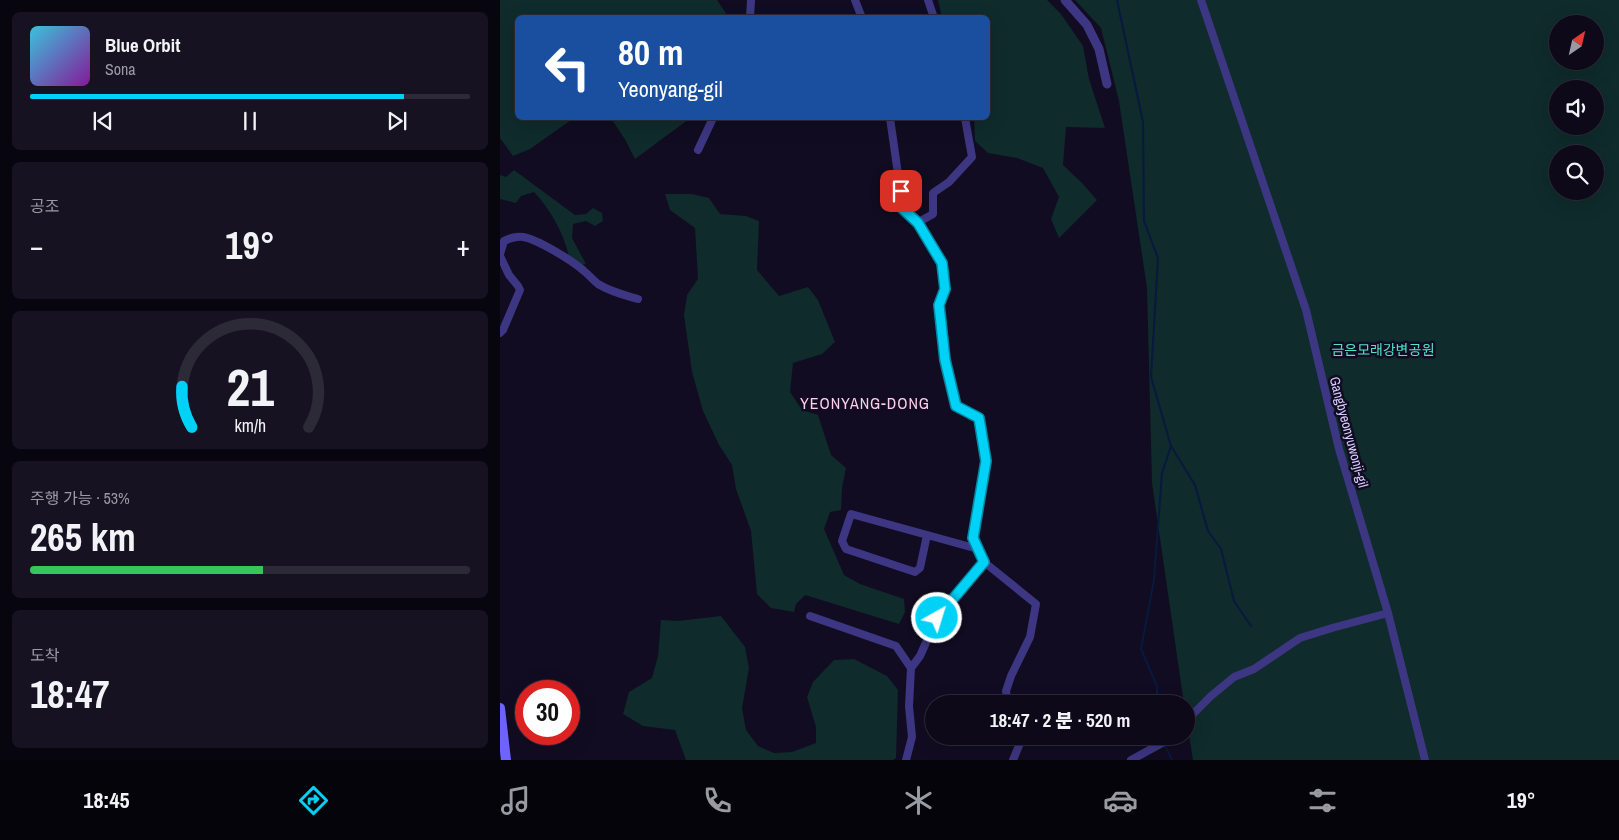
<!DOCTYPE html>
<html lang="ko">
<meta charset="utf-8">
<style>
:root{--surface:#0d0919;--page:#161222;--text:#f1f3f6;--muted:#9a9aa2;--line:#2d2a38;--accent:#00d2f7}
body{margin:0;font-family:"Archivo Narrow","Noto Sans KR",sans-serif;background:var(--page);color:var(--text);height:100vh;display:flex;flex-direction:column;font-size:19px;white-space:nowrap}
*{box-sizing:border-box;margin:0}
p{font-size:16px;color:var(--muted)}
.icon{flex:none;width:28px;height:28px;fill:none;stroke:currentColor;stroke-width:2;stroke-linecap:round;stroke-linejoin:round}
.map{position:relative;flex:1;overflow:hidden}
.details{display:flex;flex-direction:column;gap:12px;padding:12px;background:#07050e;width:500px}
.details>*{flex:none}
.top-card{position:absolute;left:15px;top:15px;width:475px;height:105px;border-radius:8px;box-shadow:0 5px 20px #0002,0 0 0 1px var(--line);background:#1a4fa0;color:#fff;overflow:hidden}
.needle{width:32px;rotate:34deg}
.buttons{position:absolute;left:1049px;top:15px;display:grid;gap:10px}
.buttons a{display:grid;place-items:center;width:55px;height:55px;border-radius:50%;background:var(--surface);box-shadow:0 5px 20px #0002,0 0 0 1px var(--line);font-size:25px}
.speed{position:absolute;left:15px;top:680px;display:flex;gap:10px;font-size:25px;font-weight:700;text-align:center}
.speed>*{display:grid;place-content:center;width:65px;height:65px;border-radius:50%;background:var(--surface);box-shadow:0 5px 20px #0002,0 0 0 1px var(--line);line-height:1}
.speed .limit{border:8px solid #d22;background:#fff;color:#111}
.pin{position:absolute;display:grid;place-items:center;width:42px;height:42px;color:#fff;margin:-21px;border-radius:10px;box-shadow:0 2px 8px #0006}
.me{position:absolute;width:55px;margin:-28px;rotate:39deg;stroke-linejoin:round;filter:drop-shadow(0 0 4px #0008)}
.turn{display:flex;align-items:center;gap:18px;height:105px;padding:0 20px;font-size:22px}
.turn .icon{width:65px;height:65px;stroke-width:2.5}
.turn b{display:block;font-size:35px;line-height:42px}
.big{font-size:38px;font-weight:800;line-height:1.1}
.details .tile{flex:1;display:flex;flex-direction:column;justify-content:center;gap:8px;min-width:0;padding:0 18px;border-radius:8px;background:var(--page)}
.details .dial{align-items:center;gap:0}
.dial svg{height:130px;overflow:visible;fill:none;stroke:var(--line);stroke-width:7;stroke-linecap:round;text-anchor:middle}
.dial text{fill:var(--text);stroke:none}
.song{display:flex;align-items:center;gap:15px}
.cover{width:60px;height:60px;border-radius:8px;background:linear-gradient(135deg,hsl(190 70% 55%),hsl(290 70% 35%))}
.played{height:5px;border-radius:2px;background:linear-gradient(90deg,var(--accent) 85%,var(--line) 85%)}
.keys{display:flex;justify-content:space-around;direction:ltr}
.heat{display:flex;justify-content:space-between;align-items:center;font-size:28px;direction:ltr}
.charge{height:8px;border-radius:4px;background:linear-gradient(90deg,#34c759 53%,var(--line) 0)}
.trip{position:absolute;left:425px;top:695px;width:270px;height:50px;border-radius:25px;background:var(--surface);box-shadow:0 5px 20px #0002,0 0 0 1px var(--line);font-weight:800;line-height:50px;text-align:center}
.tabs{display:flex;height:80px;justify-content:space-around;align-items:center;background:#05040a;color:var(--muted)}
.tabs .icon{width:35px;height:35px}
.tabs .current{color:var(--accent)}
.tabs b{font-size:22px;color:var(--text)}
main{display:flex;flex:1;min-height:0}
.map>svg:first-child{display:block}
.green{fill:#0f2b2b;fill-rule:evenodd}
.lines{fill:none;stroke-linecap:round;stroke-linejoin:round}
.stream{stroke:#08193f;stroke-width:2}
.minor{stroke:#3d3682;stroke-width:8}
.tertiary{stroke:#3d3682;stroke-width:9}
.secondary{stroke:#6f63ff;stroke-width:10}
.route-casing{stroke:#0088a1;stroke-width:12}
.route{stroke:#00d2f7;stroke-width:9}
.labels{text-anchor:middle;dominant-baseline:central;stroke-width:5;stroke-linejoin:round;paint-order:stroke}
.park-label{font-size:14px;fill:#55e2c6;stroke:#110c21}
.street-label{font-size:14px;fill:#d5ccff;stroke:#110c21}
.quarter-label{font-size:16px;letter-spacing:1px;fill:#ffceeb;stroke:#110c21}
</style>
<main>
<section class="details">
<div class="tile">
<div class="song"><i class="cover"></i><div><b>Blue Orbit</b><p>Sona</p></div></div>
<div class="played"></div>
<div class="keys"><svg class="icon" aria-label="previous" viewBox="0 0 24 24"><path d="M18 5L8 12l10 7zM5 5v14"/></svg><svg class="icon" aria-label="pause" viewBox="0 0 24 24"><path d="M8 5v14M16 5v14"/></svg><svg class="icon" aria-label="next" viewBox="0 0 24 24"><path d="M6 5l10 7-10 7zM19 5v14"/></svg></div>
</div>
<div class="tile"><p>공조</p>
<div class="heat"><a>−</a><b class="big">19°</b><a>+</a></div>
</div>
<div class="tile dial"><svg viewBox="0 0 100 80">
<path d="M14 69A42 42 0 1 1 86 69"/>
<path d="M14 69A42 42 0 0 1 8 44" stroke="#00d2f7"/>
<text x="50" y="56" font-size="32" font-weight="700">21</text>
<text x="50" y="72" font-size="11">km/h</text>
</svg></div>
<div class="tile"><p>주행 가능 · 53%</p><b class="big">265 km</b><div class="charge"></div></div>
<div class="tile"><p>도착</p><b class="big">18:47</b></div>
</section>
<div class="map">
<svg width="1119" height="760" viewBox="0 0 1119 760">
<rect width="100%" height="100%" fill="#110c21"/>
<path class="green" d="M 0,0 L 217,0 L 227,15 L 227,18 L 18,18 L 18,118 L 74,118 L 30,149 L 13,156 L 0,138 Z
M 438,0 L 547,0 L 561,14 L 583,46 L 589,79 L 605,128 L 566,127 L 563,165 L 581,182 L 597,200 L 559,238 L 551,219 L 559,197 L 543,168 L 517,158 L 488,153 L 475,141 L 474,118 L 488,118 L 488,18 L 442,17 Z
M 575,0 L 1119,0 L 1119,760 L 693,760 L 686,716 L 686,704 L 684,704 L 652,483 L 647,288 L 619,101 L 601,28 ZM 1058,24 L 1095,24 L 1095,61 L 1058,61 ZM 1058,89 L 1095,89 L 1095,126 L 1058,126 ZM 1058,154 L 1095,154 L 1095,191 L 1058,191 Z
M 111,118 L 188,118 L 185,122 L 135,159 L 126,141 Z
M 14,170 L 75,215 L 86,214 L 93,208 L 102,213 L 103,221 L 95,226 L 86,221 L 73,224 L 72,238 L 86,264 L 80,265 L 69,257 C 64,233 50,209 34,192 L 21,196 L 16,203 L 0,199 L 0,175 L 6,177 Z
M 165,194 L 192,194 L 209,198 L 220,214 L 246,216 L 259,221 L 257,270 L 279,296 L 308,287 L 318,300 L 335,342 L 322,354 L 293,363 L 290,392 L 302,410 L 318,415 L 331,455 L 346,468 L 342,488 L 341,510 L 330,512 L 324,529 L 344,575 L 360,584 L 404,599 L 405,612 L 399,624 L 305,595 L 296,604 L 294,612 L 271,608 L 257,594 L 251,531 L 236,489 L 232,465 L 219,445 L 203,411 L 192,372 L 184,315 L 187,295 L 198,279 L 195,228 L 170,210 Z
M 221,616 L 245,647 L 249,668 L 242,708 L 246,730 L 258,746 L 274,753 L 292,752 L 316,743 L 316,727 L 307,697 L 313,682 L 334,660 L 354,659 L 387,676 L 398,690 L 396,758 L 393,760 L 186,760 L 175,730 L 143,726 L 123,714 L 129,692 L 152,678 L 158,656 L 161,620 L 178,621 Z"/>
<g class="lines">
<path class="stream" d="M 617,0 L 643,122 L 644,221 L 658,258 L 651,377 L 671,446 L 695,485 L 708,531 L 721,549 L 734,601 L 751,626
M 657,704 L 657,686 L 641,649 L 654,580 L 662,473 L 671,446
M 664,744 L 672,760"/>
<path class="minor" d="M 355,0 L 362,18
M 428,0 L 434,18
M 701,0 L 806,310 L 839,449 L 888,613 L 925,760
M 250,18 L 251,0
M 390,118 L 403,209 L 417,223 L 442,263 L 445,289 L 439,305 L 445,360 L 457,406 L 479,418 L 486,461 L 473,538 L 484,562 L 536,604 L 530,637 L 511,676 L 506,691 L 508,704
M 198,150 L 213,118
M 417,223 L 433,214 L 433,193 L 449,182 L 472,157 L 465,118
M 0,254 L 4,241 C 11,238 16,236 23,237 C 37,239 73,261 84,271 C 89,275 93,280 98,284 C 111,292 124,295 138,299
M 0,256 L 9,275 L 18,286 L 20,290 L 3,330 L 0,333
M 427,535 L 420,568 L 415,572 L 346,549 L 342,541 L 351,514 L 478,549
M 310,616 L 396,646 L 411,668
M 686,721 L 711,696 L 734,677 L 754,669 L 800,638 L 832,628 L 888,613
M 406,760 L 412,737 L 409,706 L 411,668 L 420,656 L 437,618 L 484,562
M 513,760 L 523,736
M 631,760 L 675,736"/>
<path class="tertiary" d="M 565,0 L 587,25 L 599,49 L 607,84"/>
<path class="secondary" d="M 0,708 L 6,760"/>
</g>
<g class="lines">
<g class="route-casing">
<path id="route" d="M 401,191 L 403,209 L 418,223 L 442,263 L 445,289 L 439,305 L 445,360 L 456,406 L 479,418 L 486,461 L 473,538 L 484,562 L 437,618"/>
</g>
<use href="#route" class="route"/>
</g>
<g class="labels">
<g class="park-label">
<text x="883" y="350">금은모래강변공원</text>
</g>
<g class="street-label">
<text transform="translate(849 432) rotate(75)">Gangbyeonyuwonji-gil</text>
</g>
<g class="quarter-label">
<text x="365" y="403">YEONYANG-DONG</text>
</g>
</g>
</svg>
<div class="buttons">
<a><svg class="needle" viewBox="-14 -14 28 28"><path d="M0-13l5 13h-10z" fill="#e53935"/><path d="M0 13l5-13h-10z" fill="#9a9aa2"/></svg></a>
<a><svg class="icon" aria-label="sound" viewBox="0 0 24 24"><path d="M4 9h4l5-4v14l-5-4H4zM17 9q2 3 0 6"/></svg></a>
<a><svg class="icon" aria-label="search" viewBox="0 0 24 24"><circle cx="10" cy="10" r="6"/><path d="M15 15l6 6"/></svg></a>
</div>
<div class="speed"><div class="limit">30</div></div>
<div class="pin" style="left:401px;top:191px;background:#d93025"><svg class="icon" aria-label="arrive" viewBox="0 0 24 24"><path d="M6 21V4h12l-3 4 3 4H6"/></svg></div>
<svg class="me" style="left:437px;top:618px" viewBox="-20 -20 40 40"><circle r="17" fill="#00d2f7" stroke="#fff" stroke-width="3"/><path d="M0-11L8 9 0 5-8 9z" fill="#fff"/></svg>
<div class="trip">18:47 · 2 분 · 520 m</div>
<div class="top-card">
<div class="turn"><svg class="icon" aria-label="left" viewBox="0 0 24 24"><path d="M17 20v-9H6M10 6l-5 5 5 5"/></svg><div><b>80 m</b>Yeonyang-gil</div></div>
</div>
</div>
</main>
<nav class="tabs">
<b>18:45</b>
<svg class="icon current" aria-label="directions" viewBox="0 0 24 24"><path d="M12 3l9 9-9 9-9-9zM9 14v-3h6M13 9l2 2-2 2"/></svg>
<svg class="icon" aria-label="music" viewBox="0 0 24 24"><path d="M9 18V5l10-2v13"/><circle cx="6" cy="18" r="3"/><circle cx="16" cy="16" r="3"/></svg>
<svg class="icon" aria-label="phone" viewBox="0 0 24 24"><path d="M5 4h4l2 5-3 2q2 4 5 5l2-3 5 2v4C11 20 4 13 5 4z"/></svg>
<svg class="icon" aria-label="climate" viewBox="0 0 24 24"><path d="M12 3v18M4 7l16 10M4 17L20 7"/></svg>
<svg class="icon" aria-label="car" viewBox="0 0 24 24"><path d="M5 17H2v-5l4-1 3-4h7l3 4 3 1v5h-3M9 17h6M6 11h13"/><circle cx="7" cy="17" r="2"/><circle cx="17" cy="17" r="2"/></svg>
<svg class="icon" aria-label="filters" viewBox="0 0 24 24"><path d="M4 7h16M4 17h16"/><circle cx="9" cy="7" r="2"/><circle cx="15" cy="17" r="2"/></svg>
<b>19°</b>
</nav>
